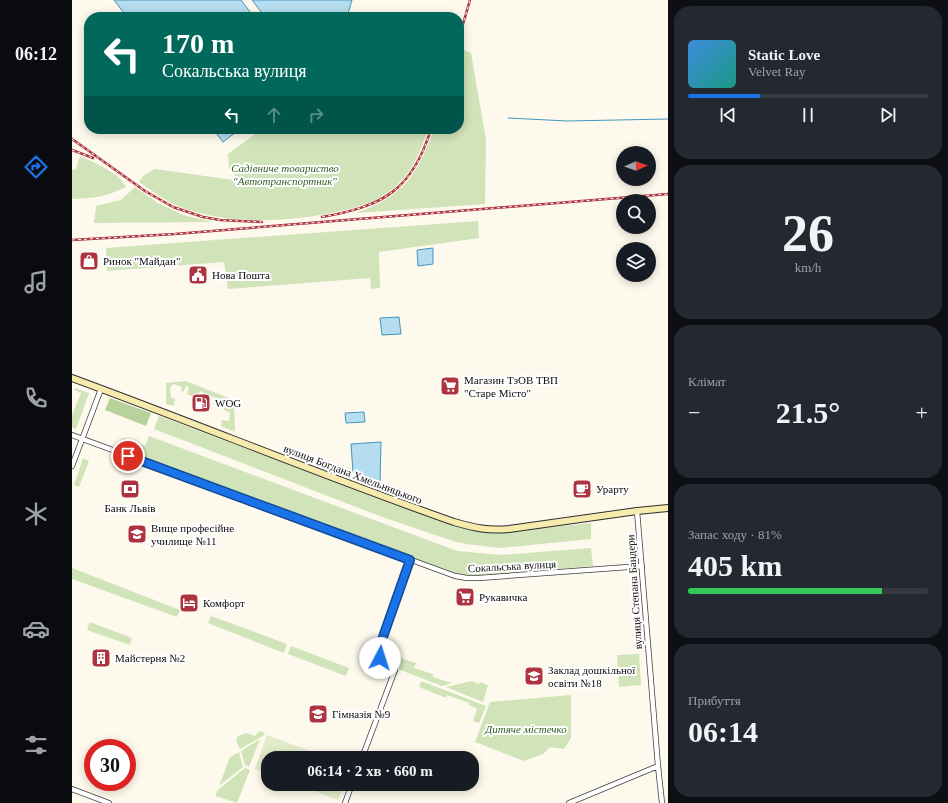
<!DOCTYPE html>
<html lang="uk">
<meta charset="utf-8">
<style>
:root{--surface:#171b24;--page:#242831;--text:#f1f3f6;--muted:#9ea1a6;--line:#363941;--accent:#1a73e8}
body{margin:0;font-family:"Times New Roman",serif;background:var(--page);color:var(--text);height:100vh;display:flex;flex-direction:column;font-size:15px;white-space:nowrap}
*{box-sizing:border-box;margin:0}
p{font-size:13px;color:var(--muted)}
.icon{flex:none;width:22px;height:22px;fill:none;stroke:currentColor;stroke-width:2;stroke-linecap:round;stroke-linejoin:round}
.map{position:relative;flex:1;overflow:hidden}
.drawer{display:flex;flex-direction:column;gap:6px;padding:6px;background:#0d0f14;width:280px}
.drawer>*{flex:none}
.hud{position:absolute;left:12px;top:12px;width:380px;height:122px;border-radius:16px;box-shadow:0 2px 10px #0003;background:#00695c;color:#fff;overflow:hidden}
.needle{width:26px;rotate:88deg}
.controls{position:absolute;left:544px;top:146px;display:grid;gap:8px}
.controls a{display:grid;place-items:center;width:40px;height:40px;border-radius:50%;background:var(--surface);box-shadow:0 2px 10px #0003;font-size:20px}
.speed{position:absolute;left:12px;top:739px;display:flex;gap:8px;font-size:20px;font-weight:700;text-align:center}
.speed>*{display:grid;place-content:center;width:52px;height:52px;border-radius:50%;background:var(--surface);box-shadow:0 2px 10px #0003;line-height:1}
.speed .limit{border:6px solid #d22;background:#fff;color:#111}
.pin{position:absolute;display:grid;place-items:center;width:34px;height:34px;color:#fff;margin:-17px;border:2px solid #fff;border-radius:50%;box-shadow:0 1px 4px #0007}
.me{position:absolute;width:44px;margin:-22px;rotate:5deg;stroke-linejoin:round;filter:drop-shadow(0 0 3px #0008)}
.turn{display:flex;align-items:center;gap:14px;height:84px;padding:0 12px;font-size:18px}
.turn .icon{width:52px;height:52px;stroke-width:2.5}
.turn b{display:block;font-size:28px;line-height:34px}
.lanes{display:flex;align-items:center;height:38px;padding:0 12px;background:#0003;justify-content:center;gap:20px;direction:ltr}
.lanes .off{opacity:.35}
.big{font-size:30px;font-weight:700;line-height:1.1}
.drawer .widget{flex:1;display:flex;flex-direction:column;justify-content:center;gap:6px;min-width:0;padding:0 14px;border-radius:16px;background:var(--page)}
.drawer .dial{align-items:center;gap:0}
.dial b{font-size:52px;line-height:1}
.song{display:flex;align-items:center;gap:12px}
.cover{width:48px;height:48px;border-radius:6px;background:linear-gradient(135deg,hsl(210 70% 55%),hsl(170 70% 35%))}
.played{height:4px;border-radius:2px;background:linear-gradient(90deg,var(--accent) 30%,var(--line) 30%)}
.keys{display:flex;justify-content:space-around;direction:ltr}
.heat{display:flex;justify-content:space-between;align-items:center;font-size:22px;direction:ltr}
.charge{height:6px;border-radius:3px;background:linear-gradient(90deg,#34c759 81%,var(--line) 0)}
.trip{position:absolute;left:189px;top:751px;width:218px;height:40px;border-radius:16px;background:var(--surface);box-shadow:0 2px 10px #0003;font-weight:700;line-height:40px;text-align:center}
main{display:flex;flex:1;min-height:0}
.menu{display:flex;flex-direction:column;width:72px;justify-content:space-around;align-items:center;background:#090b0e;color:var(--muted)}
.menu .icon{width:28px;height:28px}
.menu .selected{color:var(--accent)}
.menu b{font-size:18px;color:var(--text)}
.map>svg:first-child{display:block}
.green{fill:#d1e3b9}
.forest{fill:#b7d29a}
.pitch{fill:#e2ecca}
.water{fill:#b6ddef;stroke:#4495be}
.lines{fill:none;stroke-linecap:round;stroke-linejoin:round}
.stream{stroke:#4495be;stroke-width:1}
.street-casing{stroke:#3e3e3e;stroke-width:6}
.secondary-casing{stroke:#2d2d2d;stroke-width:8}
.street{stroke:#fff;stroke-width:4.5}
.secondary{stroke:#f6eaad;stroke-width:6}
.rail-casing{stroke:#ac333f;stroke-width:2.5}
.rail{stroke:#fff;stroke-width:1;stroke-dasharray:3;stroke-linecap:butt}
.route-casing{stroke:#114b97;stroke-width:10}
.route{stroke:#1a73e8;stroke-width:7}
.labels{text-anchor:middle;dominant-baseline:central;stroke-width:4;stroke-linejoin:round;paint-order:stroke}
.park-label{font-size:11px;font-style:italic;fill:#325c23;stroke:#fff}
.poi-label{font-size:11px;fill:#0b0b0b;stroke:#fff;text-anchor:start}
.street-label{font-size:11px;fill:#0b0b0b;stroke:#fff}
</style>
<main>
<nav class="menu">
<b>06:12</b>
<svg class="icon selected" aria-label="directions" viewBox="0 0 24 24"><path d="M12 3l9 9-9 9-9-9zM9 14v-3h6M13 9l2 2-2 2"/></svg>
<svg class="icon" aria-label="music" viewBox="0 0 24 24"><path d="M9 18V5l10-2v13"/><circle cx="6" cy="18" r="3"/><circle cx="16" cy="16" r="3"/></svg>
<svg class="icon" aria-label="phone" viewBox="0 0 24 24"><path d="M5 4h4l2 5-3 2q2 4 5 5l2-3 5 2v4C11 20 4 13 5 4z"/></svg>
<svg class="icon" aria-label="climate" viewBox="0 0 24 24"><path d="M12 3v18M4 7l16 10M4 17L20 7"/></svg>
<svg class="icon" aria-label="car" viewBox="0 0 24 24"><path d="M5 17H2v-5l4-1 3-4h7l3 4 3 1v5h-3M9 17h6M6 11h13"/><circle cx="7" cy="17" r="2"/><circle cx="17" cy="17" r="2"/></svg>
<svg class="icon" aria-label="filters" viewBox="0 0 24 24"><path d="M4 7h16M4 17h16"/><circle cx="9" cy="7" r="2"/><circle cx="15" cy="17" r="2"/></svg>
</nav>
<div class="map">
<svg width="596" height="803" viewBox="0 0 596 803">
<rect width="100%" height="100%" fill="#fdf9ec"/>
<path class="green" d="M 390,49 L 399,53 L 414,140 L 413,204 L 284,213 C 332,196 345,176 362,129 L 387,129 L 387,59 Z
M 190,129 L 356,129 C 349,150 341,171 324,186 C 305,204 279,209 255,214 C 208,222 159,224 114,209 C 96,203 82,192 67,182 L 72,175 L 83,169 L 168,181 L 157,169 L 156,154 Z
M 8,156 C 21,162 48,173 54,187 C 33,197 23,198 0,199 L 0,170 L 4,169 Z
M 63,187 L 86,203 L 111,215 L 141,222 L 22,223 L 24,206 L 49,200 Z
M 406,221 L 407,238 L 307,252 L 308,288 L 299,289 L 298,278 L 156,289 L 152,262 L 35,271 L 34,248 Z
M 114,381 L 162,400 L 163,432 L 149,426 L 150,420 L 157,421 L 158,413 L 147,407 L 148,400 L 128,391 L 125,398 L 115,394 L 117,387 L 114,386 L 111,392 L 109,391 L 110,387 L 101,384 L 98,388 L 99,398 L 103,399 L 102,406 L 94,404 L 94,383 Z
M 3,388 L 17,393 L 4,429 L 0,427 L 0,415 L 9,393 L 2,390 Z
M 87,416 L 360,518 L 386,527 L 425,533 L 519,523 L 519,539 L 429,548 L 394,544 L 381,541 L 310,517 L 82,429 Z
M 77,436 L 385,551 L 429,555 L 519,548 L 521,566 L 398,576 L 382,573 L 46,448 L 51,438 L 73,446 Z
M 11,458 L 17,461 L 7,487 L 2,485 Z
M 0,568 L 108,610 L 105,617 L 0,579 Z
M 139,616 L 215,644 L 212,653 L 136,623 Z
M 18,622 L 60,638 L 58,645 L 15,630 Z
M 219,646 L 277,668 L 274,676 L 216,654 Z
M 318,652 L 325,655 L 325,657 L 344,663 L 342,668 L 361,674 L 361,677 L 380,683 L 370,686 L 326,669 L 328,662 L 316,657 Z
M 567,654 L 569,685 L 547,687 L 545,655 Z
M 349,681 L 414,706 L 407,723 L 401,721 L 405,709 L 397,705 L 397,703 L 375,695 L 374,698 L 347,687 Z
M 399,681 L 407,684 L 408,682 L 416,685 L 411,702 L 374,687 Z
M 499,695 L 499,738 L 492,749 L 478,747 L 471,754 L 452,761 L 403,742 L 418,702 Z
M 187,731 L 193,733 L 192,735 L 168,749 L 164,741 L 166,736 L 174,733 L 183,736 Z
M 188,739 L 177,767 L 173,765 L 169,751 Z
M 167,752 L 171,767 L 147,786 L 158,757 Z
M 173,768 L 178,770 L 165,803 L 143,796 L 146,790 Z"/>
<path class="forest" d="M 38,398 L 79,413 L 74,426 L 33,410 Z"/>
<path class="pitch" d="M 195,735 L 257,758 L 196,758 L 196,774 L 183,769 Z
M 224,784 L 273,784 L 266,800 Z"/>
<path class="water" d="M 42,0 L 169,0 L 182,17 L 55,17 Z
M 180,0 L 280,0 L 275,17 L 193,17 Z
M 141,129 L 168,129 L 151,142 Z
M 361,248 L 361,264 L 346,266 L 345,250 Z
M 327,317 L 329,334 L 310,335 L 308,318 Z
M 292,412 L 293,422 L 274,423 L 273,413 Z
M 309,442 L 308,483 L 281,472 L 279,444 Z"/>
<g class="lines">
<path class="stream" d="M 436,118 L 495,121 L 596,119"/>
<g class="street-casing">
<path id="street" d="M 0,435 L 383,576 L 395,578 L 407,578 L 570,566
M 0,466 L 29,389
M 290,758 L 323,670 L 322,664 L 308,658 L 307,650 L 312,634 L 338,560
M 586,766 L 590,803
M 0,789 L 37,803
M 273,803 L 280,784
M 497,803 L 586,766 L 565,511"/>
</g>
<g class="secondary-casing">
<path id="secondary" d="M 0,378 C 128,425 254,477 382,522 C 403,528 416,531 437,529 L 565,511 L 596,508"/>
</g>
<use href="#street" class="street"/>
<use href="#secondary" class="secondary"/>
<g class="rail-casing">
<path id="rail" d="M 387,38 L 398,0
M 0,139 L 73,191 L 101,207 L 131,217 L 148,220 L 190,222
M 0,150 L 21,158
M 250,217 C 311,206 340,191 359,129
M 0,240 L 103,234 L 596,194"/>
</g>
<use href="#rail" class="rail"/>
</g>
<g class="lines">
<g class="route-casing">
<path id="route" d="M 56,456 L 338,560 L 312,634 L 307,650 L 308,658"/>
</g>
<use href="#route" class="route"/>
</g>
<defs>
<g id="shop-square" transform="scale(1)"><rect x="-9" y="-9" width="18" height="18" rx="4" fill="#ac333f" stroke="#fff"/><path d="M-5-2.5h2.3a2.7 3.5 0 0 1 5.4 0H5L5.5 6h-11ZM-1.5-2.5h3a1.5 2.3 0 0 0-3 0Z" fill="#fff"/></g>
<g id="civic-square" transform="scale(1)"><rect x="-9" y="-9" width="18" height="18" rx="4" fill="#ac333f" stroke="#fff"/><path d="M-.6-6.5H3V-4.5H.6V-3L4-1V1h2V6H-6V1h2V-1L-.6-3ZM-1.2 2.5V6h2.4V2.5Z" fill="#fff"/></g>
<g id="supermarket-square" transform="scale(1)"><rect x="-9" y="-9" width="18" height="18" rx="4" fill="#ac333f" stroke="#fff"/><path d="M-6-5.5h2.5l.6 2H6L4.5 2H-2.5L-4.4-4H-6ZM-1.5 3.2a1.3 1.3 0 1 0 .1 0ZM3 3.2a1.3 1.3 0 1 0 .1 0Z" fill="#fff"/></g>
<g id="fuel-square" transform="scale(1)"><rect x="-9" y="-9" width="18" height="18" rx="4" fill="#ac333f" stroke="#fff"/><path d="M-5.5-6h7V0h2V4h1.3V-2.5L3-4.5l.8-.8L6-3V5H2.5V1h-1V6h-7ZM-4.2-4.7v3.2H.2V-4.7Z" fill="#fff"/></g>
<g id="bank-square" transform="scale(1)"><rect x="-9" y="-9" width="18" height="18" rx="4" fill="#ac333f" stroke="#fff"/><path d="M-6-4H6V4H-6ZM0-2.3a2.3 2.3 0 1 0 0 4.6a2.3 2.3 0 1 0 0-4.6Z" fill="#fff"/></g>
<g id="cafe-square" transform="scale(1)"><rect x="-9" y="-9" width="18" height="18" rx="4" fill="#ac333f" stroke="#fff"/><path d="M-5.5-4.5H6V0H3Q3 3.5 0 3.5H-2.5Q-5.5 3.5-5.5 0ZM3-3.2v2h1.7v-2ZM-6 4.5H4V6H-6Z" fill="#fff"/></g>
<g id="university-square" transform="scale(1)"><rect x="-9" y="-9" width="18" height="18" rx="4" fill="#ac333f" stroke="#fff"/><path d="M0-5L7-2L0 1L-7-2ZM-4 1L0 2.5L4 1V4Q0 6-4 4Z" fill="#fff"/></g>
<g id="hotel-square" transform="scale(1)"><rect x="-9" y="-9" width="18" height="18" rx="4" fill="#ac333f" stroke="#fff"/><path d="M-6-4.5h1.5V1H6V5H4.5V3h-9V5H-6ZM-4 0a1.8 1.8 0 1 1 3.6 0ZM.5 0V-2.5h3Q6-2.5 6 0Z" fill="#fff"/></g>
<g id="building-square" transform="scale(1)"><rect x="-9" y="-9" width="18" height="18" rx="4" fill="#ac333f" stroke="#fff"/><path d="M-4-6H4V6H1V3H-1V6H-4ZM-2.5-4.3h1.7v1.8h-1.7ZM.8-4.3h1.7v1.8H.8ZM-2.5-1h1.7V.8h-1.7ZM.8-1h1.7V.8H.8Z" fill="#fff"/></g>
<g id="school-square" transform="scale(1)"><rect x="-9" y="-9" width="18" height="18" rx="4" fill="#ac333f" stroke="#fff"/><path d="M0-5L7-2L0 1L-7-2ZM-4 1L0 2.5L4 1V4Q0 6-4 4Z" fill="#fff"/></g>
</defs>
<g fill-rule="evenodd">
<use href="#shop-square" x="17" y="261"/>
<use href="#civic-square" x="126" y="275"/>
<use href="#supermarket-square" x="378" y="386"/>
<use href="#fuel-square" x="129" y="403"/>
<use href="#bank-square" x="58" y="489"/>
<use href="#cafe-square" x="510" y="489"/>
<use href="#university-square" x="65" y="534"/>
<use href="#supermarket-square" x="393" y="597"/>
<use href="#hotel-square" x="117" y="603"/>
<use href="#building-square" x="29" y="658"/>
<use href="#school-square" x="462" y="676"/>
<use href="#school-square" x="246" y="714"/>
</g>
<g class="labels">
<g class="park-label">
<text x="213" y="168">Садівниче товариство<tspan x="213" dy="13">"Автотранспортник"</tspan></text>
<text x="454" y="729">Дитяче містечко</text>
</g>
<g class="poi-label">
<text x="31" y="261">Ринок "Майдан"</text>
<text x="140" y="275">Нова Пошта</text>
<text x="392" y="380">Магазин ТзОВ ТВП<tspan x="392" dy="13">"Старе Місто"</tspan></text>
<text x="143" y="403">WOG</text>
<text x="524" y="489">Урарту</text>
<text x="58" y="508" text-anchor="middle">Банк Львів</text>
<text x="79" y="528">Вище професійне<tspan x="79" dy="13">училище №11</tspan></text>
<text x="407" y="597">Рукавичка</text>
<text x="131" y="603">Комфорт</text>
<text x="43" y="658">Майстерня №2</text>
<text x="476" y="670">Заклад дошкільної<tspan x="476" dy="13">освіти №18</tspan></text>
<text x="260" y="714">Гімназія №9</text>
</g>
<g class="street-label">
<text transform="translate(281 474) rotate(21)">вулиця Богдана Хмельницького</text>
<text transform="translate(440 566) rotate(-3)">Сокальська вулиця</text>
<text transform="translate(562 592) rotate(-94)">вулиця Степана Бандери</text>
</g>
</g>
</svg>
<div class="controls">
<a><svg class="needle" viewBox="-14 -14 28 28"><path d="M0-13l5 13h-10z" fill="#e53935"/><path d="M0 13l5-13h-10z" fill="#9ea1a6"/></svg></a>
<a><svg class="icon" aria-label="search" viewBox="0 0 24 24"><circle cx="10" cy="10" r="6"/><path d="M15 15l6 6"/></svg></a>
<a><svg class="icon" aria-label="layers" viewBox="0 0 24 24"><path d="M12 4l9 5-9 5-9-5zM3 14l9 5 9-5"/></svg></a>
</div>
<div class="speed"><div class="limit">30</div></div>
<div class="pin" style="left:56px;top:456px;background:#d93025"><svg class="icon" aria-label="arrive" viewBox="0 0 24 24"><path d="M6 21V4h12l-3 4 3 4H6"/></svg></div>
<svg class="me" style="left:308px;top:658px" viewBox="-20 -20 40 40"><circle r="19" fill="#fff"/><path d="M0-13L10 11 0 6-10 11z" fill="#1a73e8"/></svg>
<div class="trip">06:14 · 2 хв · 660 m</div>
<div class="hud">
<div class="turn"><svg class="icon" aria-label="left" viewBox="0 0 24 24"><path d="M17 20v-9H6M10 6l-5 5 5 5"/></svg><div><b>170 m</b>Сокальська вулиця</div></div>
<div class="lanes"><svg class="icon" aria-label="left" viewBox="0 0 24 24"><path d="M17 20v-9H6M10 6l-5 5 5 5"/></svg><svg class="icon off" aria-label="ahead" viewBox="0 0 24 24"><path d="M12 20V5M6 11l6-6 6 6"/></svg><svg class="icon off" aria-label="right" viewBox="0 0 24 24"><path d="M7 20v-9h11M14 6l5 5-5 5"/></svg></div>
</div>
</div>
<section class="drawer">
<div class="widget">
<div class="song"><i class="cover"></i><div><b>Static Love</b><p>Velvet Ray</p></div></div>
<div class="played"></div>
<div class="keys"><svg class="icon" aria-label="previous" viewBox="0 0 24 24"><path d="M18 5L8 12l10 7zM5 5v14"/></svg><svg class="icon" aria-label="pause" viewBox="0 0 24 24"><path d="M8 5v14M16 5v14"/></svg><svg class="icon" aria-label="next" viewBox="0 0 24 24"><path d="M6 5l10 7-10 7zM19 5v14"/></svg></div>
</div>
<div class="widget dial"><b>26</b><p>km/h</p></div>
<div class="widget"><p>Клімат</p>
<div class="heat"><a>−</a><b class="big">21.5°</b><a>+</a></div>
</div>
<div class="widget"><p>Запас ходу · 81%</p><b class="big">405 km</b><div class="charge"></div></div>
<div class="widget"><p>Прибуття</p><b class="big">06:14</b></div>
</section>
</main>
